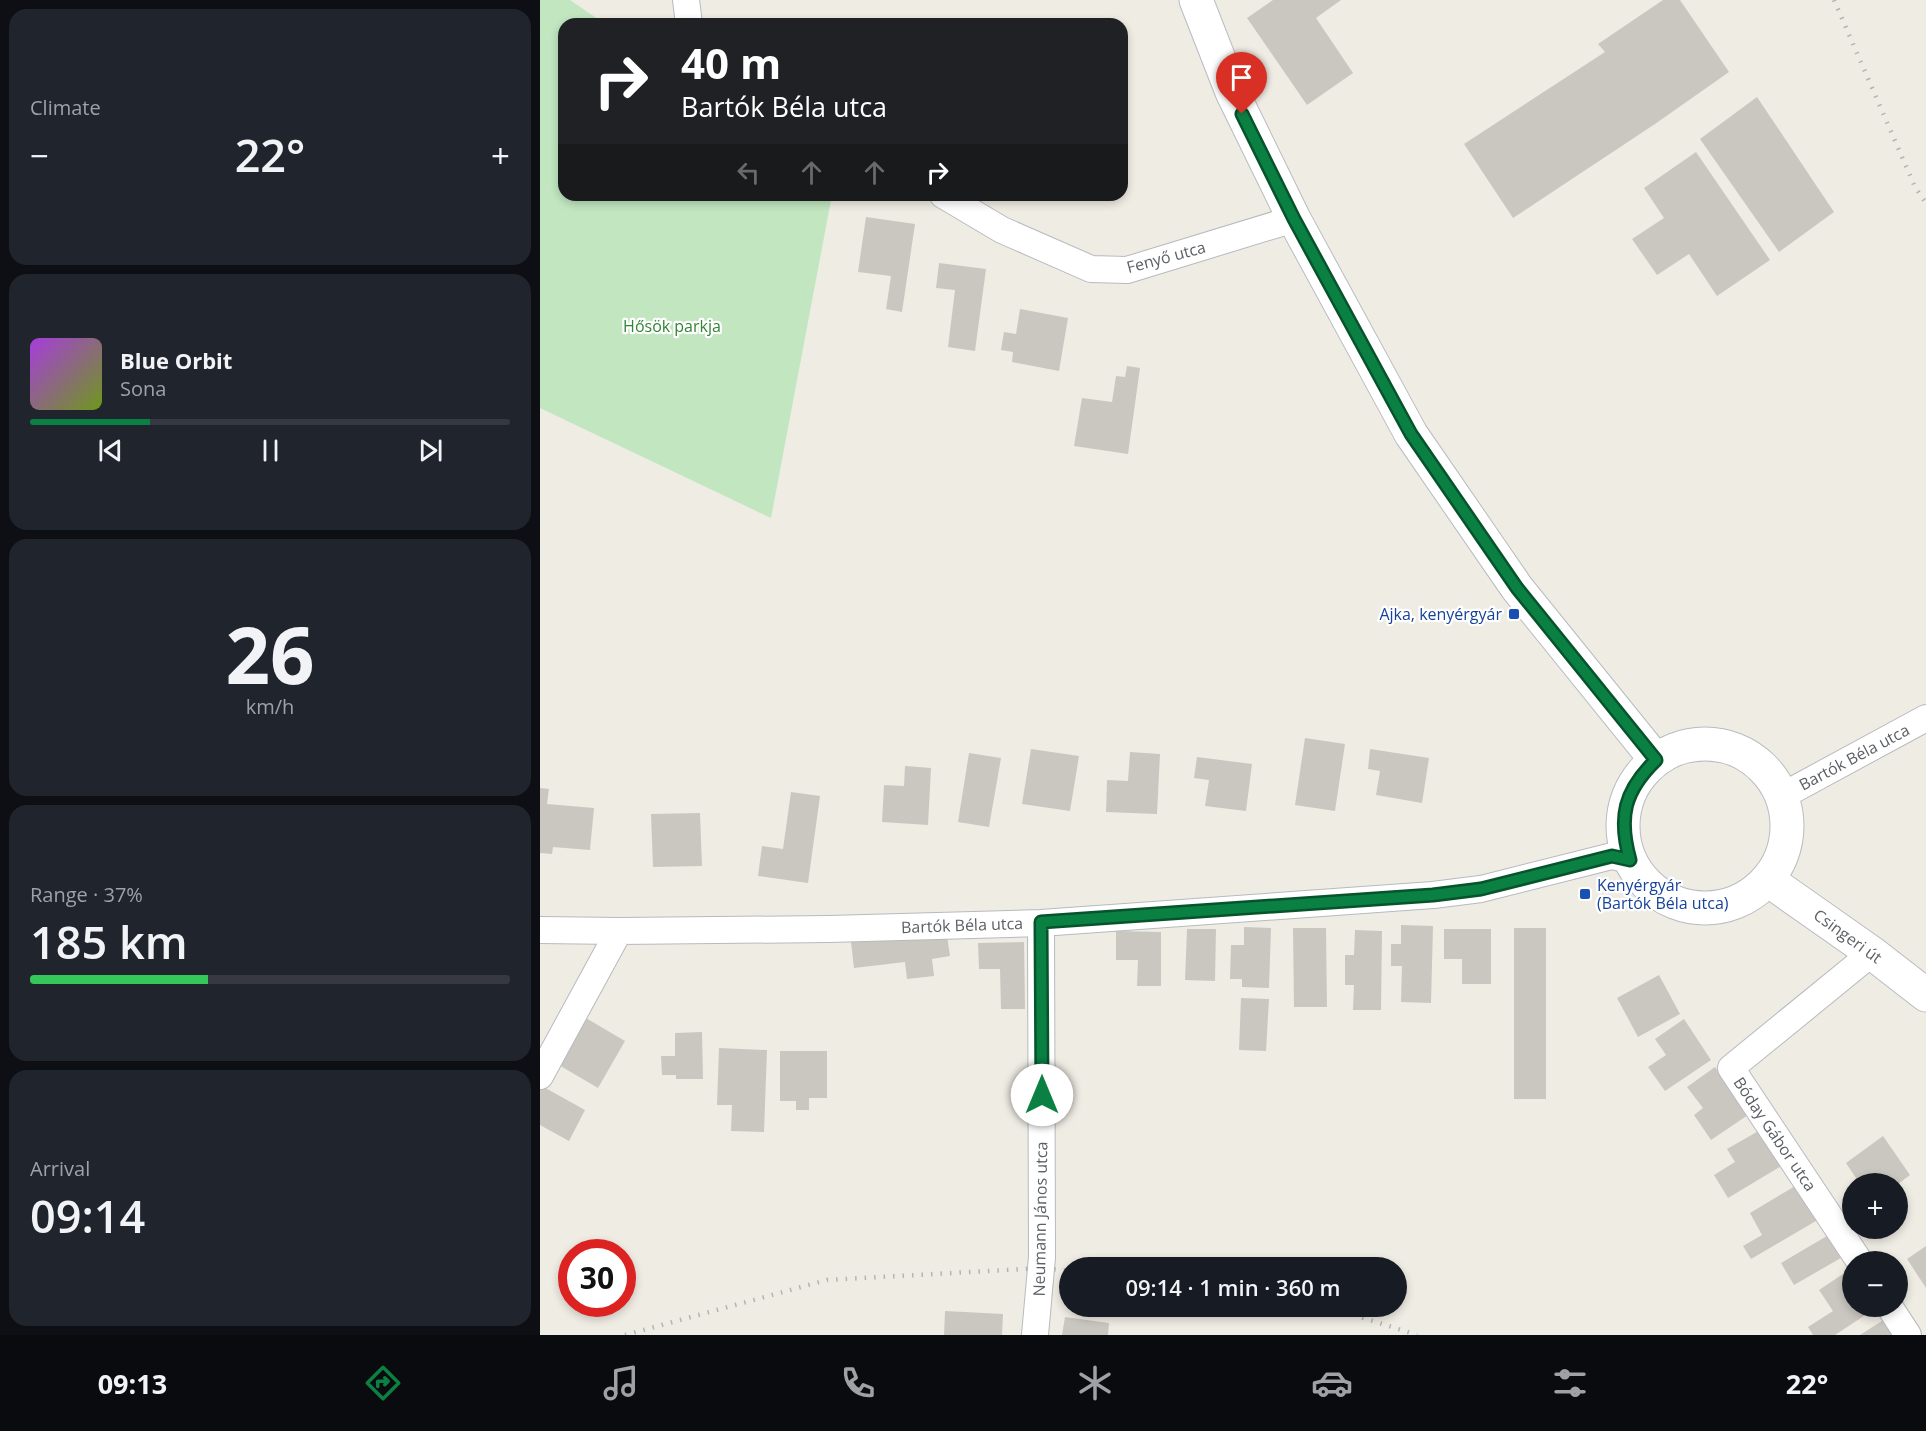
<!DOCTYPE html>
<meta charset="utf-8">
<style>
:root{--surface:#171b24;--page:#20242c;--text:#f1f3f6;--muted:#9ea1a6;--line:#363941;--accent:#0b8043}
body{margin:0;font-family:"Open Sans",sans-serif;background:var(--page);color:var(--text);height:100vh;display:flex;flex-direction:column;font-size:22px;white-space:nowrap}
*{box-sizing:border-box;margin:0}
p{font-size:20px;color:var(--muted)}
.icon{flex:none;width:33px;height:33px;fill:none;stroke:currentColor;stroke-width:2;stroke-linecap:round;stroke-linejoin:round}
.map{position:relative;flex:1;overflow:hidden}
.details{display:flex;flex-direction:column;gap:9px;padding:9px;background:#0d0f14;width:540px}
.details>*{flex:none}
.hud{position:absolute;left:18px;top:18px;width:570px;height:183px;border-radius:18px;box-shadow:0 3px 9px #0003;background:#202124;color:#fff;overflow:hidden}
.buttons{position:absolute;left:1302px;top:1173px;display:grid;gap:12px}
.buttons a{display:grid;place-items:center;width:66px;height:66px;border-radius:50%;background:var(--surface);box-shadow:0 3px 9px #0003;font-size:30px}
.speed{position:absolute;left:18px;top:1239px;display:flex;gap:12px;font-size:30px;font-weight:700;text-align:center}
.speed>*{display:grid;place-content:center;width:78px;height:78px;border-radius:50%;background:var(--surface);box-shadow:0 3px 9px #0003;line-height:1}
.speed .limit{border:9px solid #d22;background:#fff;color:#111}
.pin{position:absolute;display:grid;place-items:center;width:51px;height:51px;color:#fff;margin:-62px -26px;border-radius:50% 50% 50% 0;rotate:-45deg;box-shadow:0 0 6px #0007}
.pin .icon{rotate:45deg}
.me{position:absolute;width:66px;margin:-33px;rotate:0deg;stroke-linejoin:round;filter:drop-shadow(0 0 4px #0008)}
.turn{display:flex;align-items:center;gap:21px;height:126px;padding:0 24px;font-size:27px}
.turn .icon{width:78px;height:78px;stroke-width:2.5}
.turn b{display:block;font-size:42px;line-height:51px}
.lanes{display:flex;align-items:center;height:57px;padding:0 24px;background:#0003;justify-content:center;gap:30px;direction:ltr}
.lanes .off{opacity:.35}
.big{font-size:45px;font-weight:600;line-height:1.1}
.details .widget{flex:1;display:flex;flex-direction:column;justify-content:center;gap:9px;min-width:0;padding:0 21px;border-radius:18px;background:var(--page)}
.details .dial{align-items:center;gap:0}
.dial b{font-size:78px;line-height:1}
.song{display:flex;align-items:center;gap:18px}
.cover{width:72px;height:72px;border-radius:9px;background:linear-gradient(135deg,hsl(280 70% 55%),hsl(80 70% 35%))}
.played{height:6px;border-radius:3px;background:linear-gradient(90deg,var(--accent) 25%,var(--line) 25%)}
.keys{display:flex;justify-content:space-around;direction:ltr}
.heat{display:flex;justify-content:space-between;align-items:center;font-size:33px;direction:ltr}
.charge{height:9px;border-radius:4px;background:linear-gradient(90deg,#34c759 37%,var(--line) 0)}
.trip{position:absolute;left:519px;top:1257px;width:348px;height:60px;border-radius:30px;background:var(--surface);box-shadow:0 3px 9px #0003;font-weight:600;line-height:60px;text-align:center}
.menu{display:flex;height:96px;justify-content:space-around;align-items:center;background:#090b0e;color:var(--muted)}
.menu .icon{width:42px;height:42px}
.menu .active{color:var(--accent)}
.menu b{font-size:27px;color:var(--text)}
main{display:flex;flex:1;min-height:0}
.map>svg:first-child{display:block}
.green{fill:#c1e6c0}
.building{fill:#cac7c1}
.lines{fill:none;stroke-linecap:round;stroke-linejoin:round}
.street-casing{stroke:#b7babe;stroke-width:28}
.secondary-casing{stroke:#b8bbc0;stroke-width:35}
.street{stroke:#fff;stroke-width:26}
.secondary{stroke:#fff;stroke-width:33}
.rail{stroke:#b3b4b5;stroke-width:4.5;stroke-dasharray:1.5 8;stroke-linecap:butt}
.route-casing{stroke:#07532c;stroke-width:15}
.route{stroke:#0b8043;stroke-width:10}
.transit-dot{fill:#1a4fb4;stroke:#fff;stroke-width:2}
.labels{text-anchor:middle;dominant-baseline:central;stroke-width:4.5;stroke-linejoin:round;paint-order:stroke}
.street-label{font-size:16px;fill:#5c6065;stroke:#fff}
.park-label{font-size:16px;fill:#348437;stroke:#fff}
.transit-label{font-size:16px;fill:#164399;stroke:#fff;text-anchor:end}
</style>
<main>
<section class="details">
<div class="widget"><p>Climate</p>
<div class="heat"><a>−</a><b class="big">22°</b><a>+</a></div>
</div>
<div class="widget">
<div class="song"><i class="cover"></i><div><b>Blue Orbit</b><p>Sona</p></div></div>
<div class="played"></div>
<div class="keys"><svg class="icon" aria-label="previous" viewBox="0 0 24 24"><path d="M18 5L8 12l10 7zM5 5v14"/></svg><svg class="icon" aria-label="pause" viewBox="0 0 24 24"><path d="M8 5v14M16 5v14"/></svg><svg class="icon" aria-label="next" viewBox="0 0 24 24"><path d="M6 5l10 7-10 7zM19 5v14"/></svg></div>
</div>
<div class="widget dial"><b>26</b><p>km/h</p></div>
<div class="widget"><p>Range · 37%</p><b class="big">185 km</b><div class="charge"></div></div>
<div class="widget"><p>Arrival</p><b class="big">09:14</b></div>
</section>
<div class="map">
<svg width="1386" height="1335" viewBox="0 0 1386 1335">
<rect width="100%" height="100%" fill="#efece4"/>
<path class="green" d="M 0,0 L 30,0 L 65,24 L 24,24 L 24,195 L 292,195 L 231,518 L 0,408 Z"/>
<path class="building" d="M 733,0 L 801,0 L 776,18 L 813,73 L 767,105 L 707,18 Z
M 1123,0 L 1140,0 L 1189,72 L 1115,124 L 973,218 L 924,144 L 1065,52 L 1058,44 Z
M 1217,97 L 1294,212 L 1239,252 L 1160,139 Z
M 1156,152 L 1230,260 L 1177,296 L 1149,254 L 1117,275 L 1092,239 L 1124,218 L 1104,188 Z
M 326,217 L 375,224 L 362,312 L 346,309 L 351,276 L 318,272 Z
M 399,263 L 446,269 L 435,351 L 408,347 L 415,290 L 396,288 Z
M 480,309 L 528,318 L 519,371 L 472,362 L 473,352 L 461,350 L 464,332 L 476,334 Z
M 587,366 L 600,368 L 588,454 L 534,446 L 542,398 L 572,402 L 576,376 L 585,377 Z
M 765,738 L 805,744 L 795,811 L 755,805 Z
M 491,749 L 539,756 L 530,811 L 482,804 Z
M 830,749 L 889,758 L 882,803 L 836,795 L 840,771 L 828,769 Z
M 590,752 L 620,754 L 617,814 L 566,812 L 567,780 L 588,781 Z
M 429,753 L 461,758 L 449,827 L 418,822 Z
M 657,757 L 712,764 L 706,811 L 665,806 L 669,780 L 654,778 Z
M 365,766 L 391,768 L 388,825 L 342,822 L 344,785 L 364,786 Z
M 0,788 L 9,789 L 7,804 L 54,808 L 50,850 L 13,847 L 12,854 L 0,853 Z
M 251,792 L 280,796 L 268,883 L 218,876 L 222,846 L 243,849 Z
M 160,813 L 162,866 L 113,867 L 111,814 Z
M 861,925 L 893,926 L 891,1003 L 861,1002 L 862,966 L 851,966 L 851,944 L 861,944 Z
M 704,927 L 731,928 L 729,988 L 702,987 L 702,979 L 690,979 L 691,945 L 704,945 Z
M 753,928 L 786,928 L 787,1007 L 754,1007 Z
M 974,928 L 1006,928 L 1006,1099 L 974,1099 Z
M 406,929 L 410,956 L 392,959 L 394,976 L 367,979 L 365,962 L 314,968 L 311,942 Z
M 647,929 L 676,929 L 675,981 L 645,980 Z
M 904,929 L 951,929 L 951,984 L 922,984 L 922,959 L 904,959 Z
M 815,930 L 842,931 L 841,1010 L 813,1010 L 814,985 L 805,985 L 805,955 L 814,955 Z
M 576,931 L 621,932 L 621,986 L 597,986 L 598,960 L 576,960 Z
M 484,942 L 485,1009 L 461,1009 L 460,969 L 439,969 L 438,943 Z
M 1119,975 L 1140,1014 L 1098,1037 L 1077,998 Z
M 701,998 L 729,999 L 726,1051 L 699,1050 Z
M 39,1014 L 85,1041 L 58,1088 L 12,1061 Z
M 1144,1019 L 1171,1060 L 1125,1091 L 1108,1067 L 1126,1055 L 1115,1039 Z
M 162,1032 L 163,1079 L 136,1079 L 136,1075 L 122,1075 L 121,1056 L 135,1056 L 135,1033 Z
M 179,1048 L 227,1050 L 224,1132 L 191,1131 L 192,1105 L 177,1105 Z
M 240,1051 L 287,1051 L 287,1098 L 269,1098 L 269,1110 L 256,1110 L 256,1101 L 240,1101 Z
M 1175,1067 L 1208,1115 L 1171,1140 L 1154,1115 L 1163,1108 L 1147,1087 Z
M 0,1085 L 45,1110 L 29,1141 L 0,1125 Z
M 1222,1129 L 1243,1165 L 1188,1198 L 1174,1175 L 1195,1162 L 1187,1149 Z
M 1343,1136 L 1370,1175 L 1358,1184 L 1320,1184 L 1306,1163 Z
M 1260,1183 L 1281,1218 L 1211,1259 L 1203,1246 L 1222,1235 L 1210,1213 Z
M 1292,1233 L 1306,1255 L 1254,1285 L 1241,1263 Z
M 1386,1246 L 1386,1288 L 1367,1259 Z
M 1312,1268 L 1312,1306 L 1339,1306 L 1295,1335 L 1273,1335 L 1268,1327 L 1293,1311 L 1279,1290 Z
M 405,1311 L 463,1314 L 462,1335 L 404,1335 Z
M 525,1317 L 569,1323 L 568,1335 L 522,1335 Z
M 1348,1317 L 1360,1335 L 1320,1335 Z"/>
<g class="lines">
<g class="street-casing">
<path id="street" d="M 146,0 L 149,24
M 403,195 L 462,230 L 551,269 L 587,270 L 754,219
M 1242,796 L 1386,718
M 0,930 L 79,931 L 289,929 L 501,923 L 893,895 L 941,889 L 1072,856 L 1090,860
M 0,1076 L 79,931
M 1320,1262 L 1191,1068 L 1332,953
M 1349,1306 L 1368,1335
M 495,1335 L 502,1257 L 501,923"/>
</g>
<g class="secondary-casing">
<path id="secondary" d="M 656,0 L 692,92 L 754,219 L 871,434 L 977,588 L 1116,760
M1083 826a82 82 0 1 1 164 0a82 82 0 1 1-164 0Z
M 1228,880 L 1332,953 L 1386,995"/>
</g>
<use href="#street" class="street"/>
<use href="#secondary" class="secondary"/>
<path class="rail" d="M 1294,0 L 1375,187 L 1386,203
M 786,1306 L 877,1335
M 85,1335 L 287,1280 L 502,1268 L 530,1271"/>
</g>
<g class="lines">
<g class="route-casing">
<path id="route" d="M 502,1095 L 501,922 L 893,895 L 941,889 L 1072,856 L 1090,860 C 1078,817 1084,791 1116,760 L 977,588 L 871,434 L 754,219 L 702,114"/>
</g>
<use href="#route" class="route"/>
</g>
<g class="transit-dot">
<rect x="968" y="608" width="12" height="12" rx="3"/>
<rect x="1039" y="888" width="12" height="12" rx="3"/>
</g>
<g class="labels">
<g class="street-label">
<text transform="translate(626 257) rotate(-15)">Fenyő utca</text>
<text transform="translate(1314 757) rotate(-28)">Bartók Béla utca</text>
<text transform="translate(422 925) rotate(-2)">Bartók Béla utca</text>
<text transform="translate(1308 936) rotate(36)">Csingeri út</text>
<text transform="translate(1235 1134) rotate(56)">Bóday Gábor utca</text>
<text transform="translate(500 1219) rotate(-89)">Neumann János utca</text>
</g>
<g class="park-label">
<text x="132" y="326">Hősök parkja</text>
</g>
<g class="transit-label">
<text x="962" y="614">Ajka, kenyérgyár</text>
<text x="1057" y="885" text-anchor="start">Kenyérgyár<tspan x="1057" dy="18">(Bartók Béla utca)</tspan></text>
</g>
</g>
</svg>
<div class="buttons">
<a>+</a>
<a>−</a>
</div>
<div class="speed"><div class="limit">30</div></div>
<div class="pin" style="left:702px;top:114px;background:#d93025"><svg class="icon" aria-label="arrive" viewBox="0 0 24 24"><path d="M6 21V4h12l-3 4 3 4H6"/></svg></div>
<svg class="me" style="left:502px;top:1095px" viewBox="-20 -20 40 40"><circle r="19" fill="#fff"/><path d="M0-13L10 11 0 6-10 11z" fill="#0b8043"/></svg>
<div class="trip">09:14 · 1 min · 360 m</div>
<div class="hud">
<div class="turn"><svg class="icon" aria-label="right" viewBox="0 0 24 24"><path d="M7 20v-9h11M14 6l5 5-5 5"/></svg><div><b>40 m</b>Bartók Béla utca</div></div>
<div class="lanes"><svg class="icon off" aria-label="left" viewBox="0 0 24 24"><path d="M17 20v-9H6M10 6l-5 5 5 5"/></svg><svg class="icon off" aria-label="ahead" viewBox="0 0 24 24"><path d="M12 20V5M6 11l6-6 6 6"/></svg><svg class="icon off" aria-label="ahead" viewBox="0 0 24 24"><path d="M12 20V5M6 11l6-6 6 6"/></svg><svg class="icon" aria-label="right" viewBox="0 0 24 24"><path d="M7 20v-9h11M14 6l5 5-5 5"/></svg></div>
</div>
</div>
</main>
<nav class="menu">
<b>09:13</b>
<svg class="icon active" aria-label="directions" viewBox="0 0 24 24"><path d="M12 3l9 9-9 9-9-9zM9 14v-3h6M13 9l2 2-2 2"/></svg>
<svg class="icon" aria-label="music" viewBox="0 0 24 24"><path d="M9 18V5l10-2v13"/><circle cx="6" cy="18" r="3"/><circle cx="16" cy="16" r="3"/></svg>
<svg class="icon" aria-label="phone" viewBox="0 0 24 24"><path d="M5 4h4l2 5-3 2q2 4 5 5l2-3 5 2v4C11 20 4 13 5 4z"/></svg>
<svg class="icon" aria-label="climate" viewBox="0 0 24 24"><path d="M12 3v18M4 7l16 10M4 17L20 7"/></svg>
<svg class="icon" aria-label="car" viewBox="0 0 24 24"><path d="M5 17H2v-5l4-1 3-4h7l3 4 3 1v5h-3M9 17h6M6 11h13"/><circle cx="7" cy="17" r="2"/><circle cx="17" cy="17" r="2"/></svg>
<svg class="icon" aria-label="filters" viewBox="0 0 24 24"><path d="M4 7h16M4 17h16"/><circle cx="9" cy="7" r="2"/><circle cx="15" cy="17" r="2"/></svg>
<b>22°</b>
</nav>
